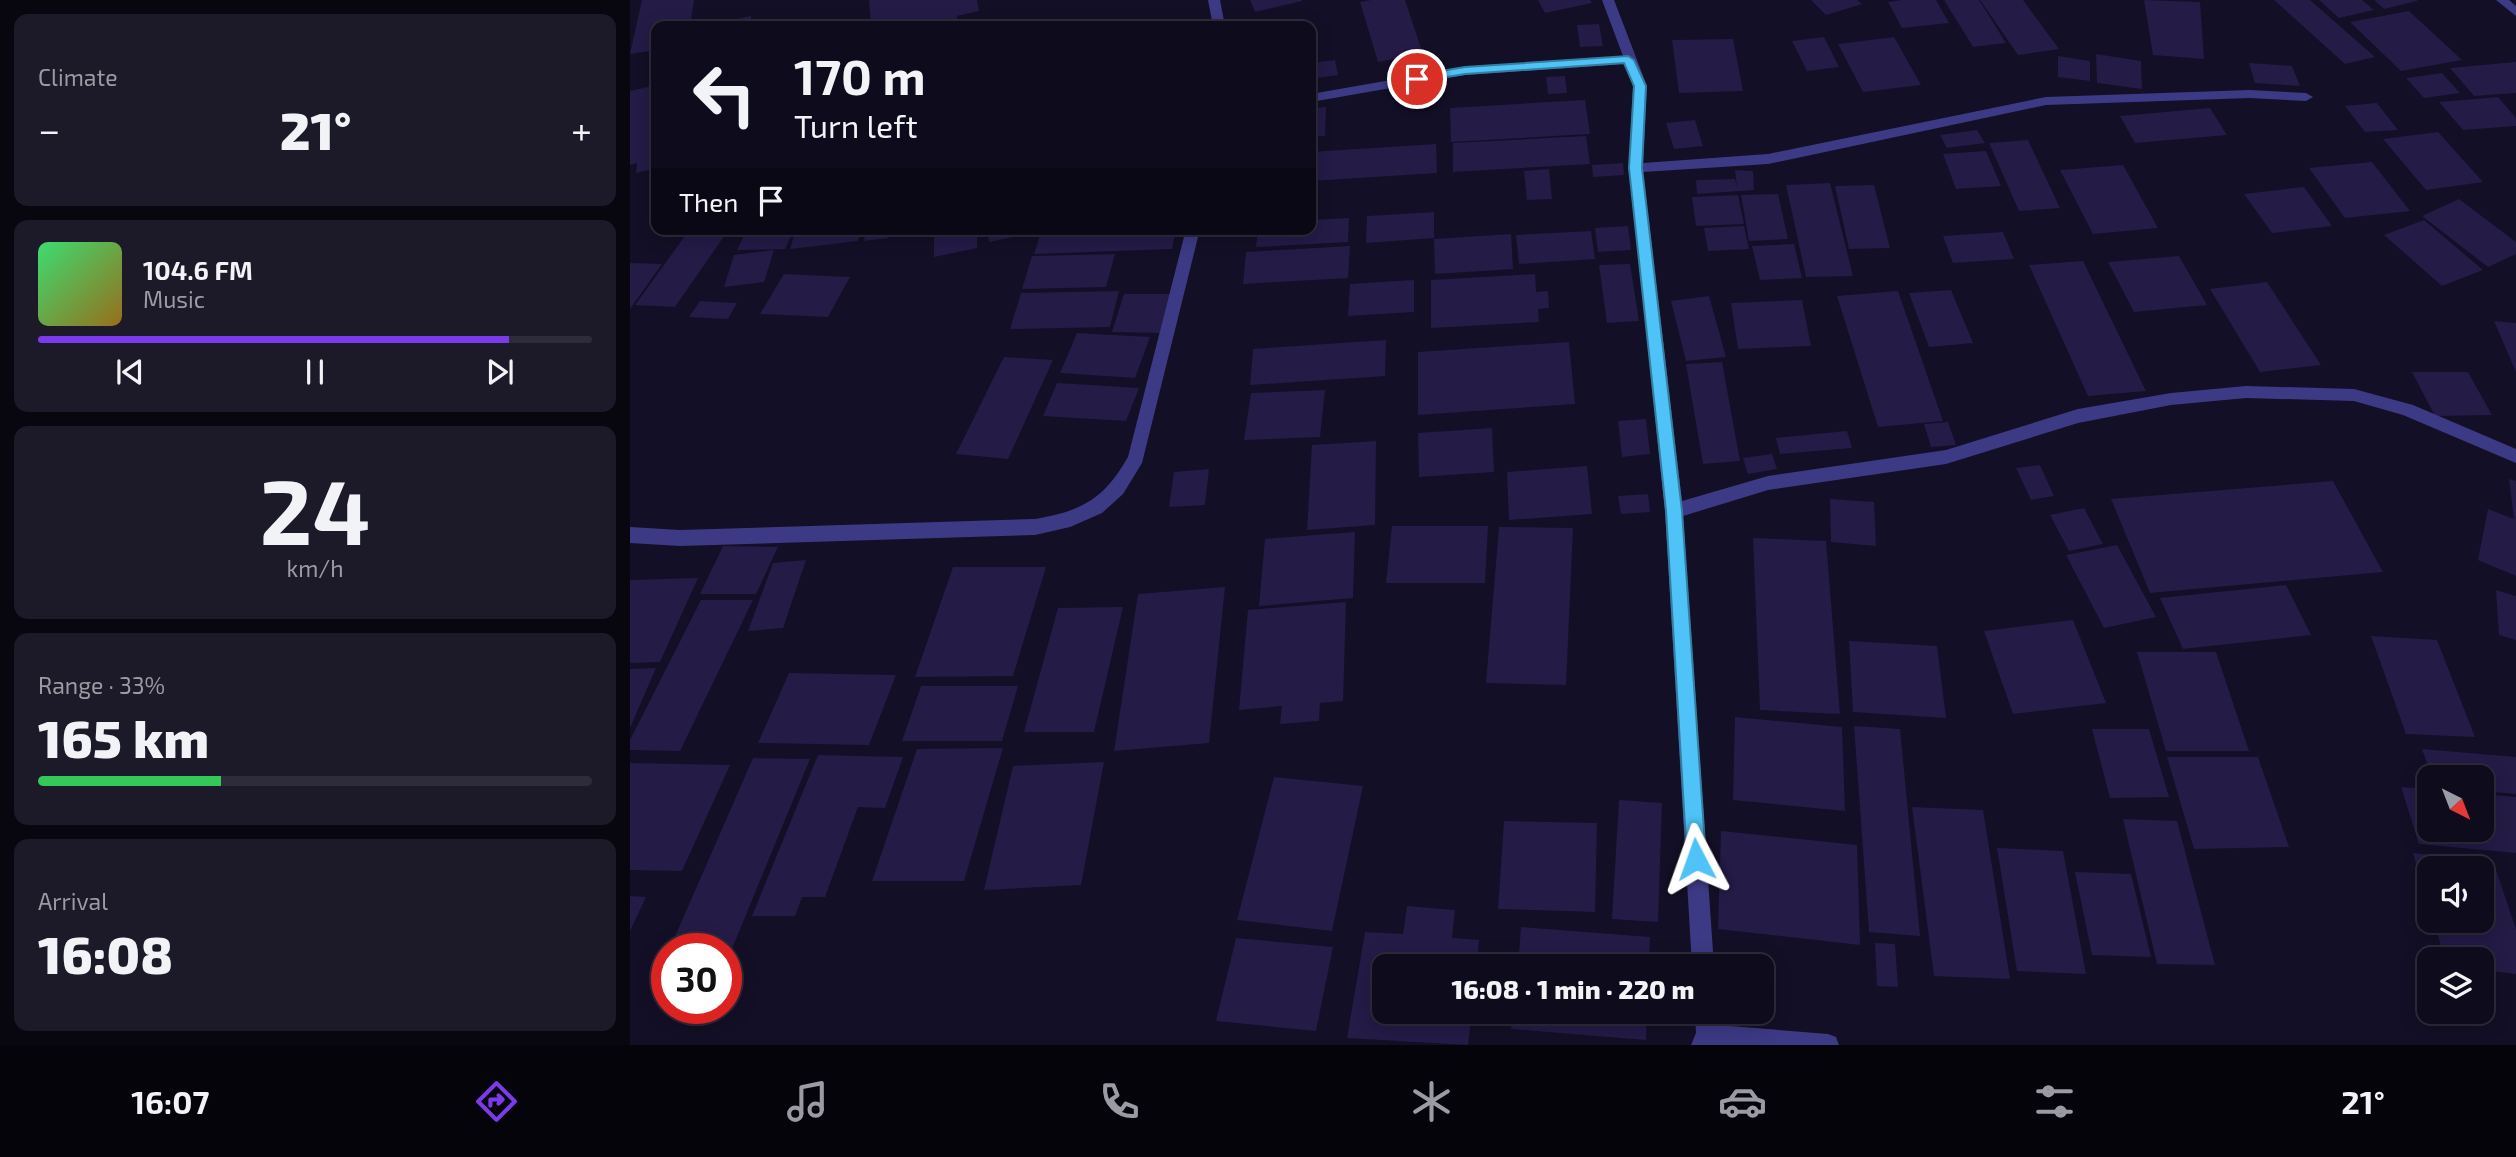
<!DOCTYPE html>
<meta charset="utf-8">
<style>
:root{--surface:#0e0b1c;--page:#1c1929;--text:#f1f3f6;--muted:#9b9ba3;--line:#2e2b3b;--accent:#7c3aed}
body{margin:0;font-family:"Exo 2",sans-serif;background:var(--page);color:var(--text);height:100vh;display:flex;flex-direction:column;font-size:26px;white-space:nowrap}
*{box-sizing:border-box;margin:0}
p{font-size:23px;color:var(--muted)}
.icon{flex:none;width:38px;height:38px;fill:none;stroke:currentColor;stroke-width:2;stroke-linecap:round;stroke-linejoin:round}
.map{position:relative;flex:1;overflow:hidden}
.panel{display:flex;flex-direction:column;gap:14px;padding:14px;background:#08060f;width:630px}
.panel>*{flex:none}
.hud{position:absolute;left:21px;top:21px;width:665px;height:214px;border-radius:14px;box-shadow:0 4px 18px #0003,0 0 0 2px var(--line);background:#0e0b1c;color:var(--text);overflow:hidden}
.needle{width:46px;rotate:138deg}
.tools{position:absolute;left:1787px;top:765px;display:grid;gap:14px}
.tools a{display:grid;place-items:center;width:77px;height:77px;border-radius:14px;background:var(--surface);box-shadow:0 4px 18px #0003,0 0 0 2px var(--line);font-size:35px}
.speed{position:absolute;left:21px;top:933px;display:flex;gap:14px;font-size:35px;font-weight:700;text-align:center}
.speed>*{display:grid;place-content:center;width:91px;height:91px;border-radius:50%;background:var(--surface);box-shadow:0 4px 18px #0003,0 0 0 2px var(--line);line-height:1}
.speed .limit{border:10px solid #d22;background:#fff;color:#111}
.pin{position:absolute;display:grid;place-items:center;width:60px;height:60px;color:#fff;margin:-30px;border:4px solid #fff;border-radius:50%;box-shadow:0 2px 7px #0007}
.me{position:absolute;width:77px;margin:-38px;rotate:356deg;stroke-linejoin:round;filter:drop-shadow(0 0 5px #0008)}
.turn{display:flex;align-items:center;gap:24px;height:147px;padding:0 28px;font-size:32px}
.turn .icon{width:91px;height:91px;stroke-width:2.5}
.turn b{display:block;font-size:49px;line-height:60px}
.then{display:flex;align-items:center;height:66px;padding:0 28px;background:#0003;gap:14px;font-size:26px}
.big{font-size:52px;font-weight:800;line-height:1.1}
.panel .tile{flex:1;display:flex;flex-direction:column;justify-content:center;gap:10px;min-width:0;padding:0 24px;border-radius:14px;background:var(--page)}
.panel .dial{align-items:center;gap:0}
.dial b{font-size:91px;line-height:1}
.song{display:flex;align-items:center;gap:21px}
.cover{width:84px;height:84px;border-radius:10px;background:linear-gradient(135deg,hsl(140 70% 55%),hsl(40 70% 35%))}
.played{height:7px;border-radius:4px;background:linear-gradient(90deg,var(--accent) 85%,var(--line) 85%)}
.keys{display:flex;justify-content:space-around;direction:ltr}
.heat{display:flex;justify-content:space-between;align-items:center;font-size:38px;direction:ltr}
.charge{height:10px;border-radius:5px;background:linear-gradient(90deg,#34c759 33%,var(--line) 0)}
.trip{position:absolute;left:742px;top:954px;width:402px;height:70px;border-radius:14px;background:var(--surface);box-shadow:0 4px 18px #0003,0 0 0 2px var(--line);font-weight:800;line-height:70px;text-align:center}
.tabs{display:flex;height:112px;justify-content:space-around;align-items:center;background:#06040b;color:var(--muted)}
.tabs .icon{width:49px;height:49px}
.tabs .on{color:var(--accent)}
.tabs b{font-size:32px;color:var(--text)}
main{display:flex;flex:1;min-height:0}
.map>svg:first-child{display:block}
.building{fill:#241b47}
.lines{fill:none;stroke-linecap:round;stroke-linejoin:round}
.minor{fill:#3d3a85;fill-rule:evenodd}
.route{fill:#4fc3f7;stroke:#337fa1;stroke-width:2}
</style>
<main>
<section class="panel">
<div class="tile"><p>Climate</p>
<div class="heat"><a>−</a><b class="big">21°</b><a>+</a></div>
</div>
<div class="tile">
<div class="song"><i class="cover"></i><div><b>104.6 FM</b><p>Music</p></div></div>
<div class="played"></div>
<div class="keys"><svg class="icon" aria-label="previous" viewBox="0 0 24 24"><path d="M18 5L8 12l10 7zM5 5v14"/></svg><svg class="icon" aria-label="pause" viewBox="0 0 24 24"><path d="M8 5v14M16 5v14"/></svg><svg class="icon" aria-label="next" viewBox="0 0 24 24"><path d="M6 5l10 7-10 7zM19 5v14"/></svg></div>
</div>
<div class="tile dial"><b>24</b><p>km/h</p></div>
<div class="tile"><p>Range · 33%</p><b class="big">165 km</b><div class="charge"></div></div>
<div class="tile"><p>Arrival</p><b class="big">16:08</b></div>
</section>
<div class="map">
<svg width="1886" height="1045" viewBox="0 0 1886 1045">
<rect width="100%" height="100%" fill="#130f26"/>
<path class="building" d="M 12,0 L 64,0 L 60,26 L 26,26 L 26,50 L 0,54 Z
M 239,0 L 347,0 L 349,11 L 327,16 L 328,26 L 288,26 L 305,21 L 277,26 L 241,26 Z
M 620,0 L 672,0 L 672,1 L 625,12 Z
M 741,0 L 775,0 L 793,54 L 748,62 L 730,2 Z
M 908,0 L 960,0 L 962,3 L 915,13 Z
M 1181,0 L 1227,0 L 1232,4 L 1196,15 Z
M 1272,0 L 1306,0 L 1319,23 L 1272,28 L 1258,2 Z
M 1314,0 L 1349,0 L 1376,43 L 1343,47 Z
M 1350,0 L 1393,0 L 1429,49 L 1388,55 Z
M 1514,0 L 1570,2 L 1574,59 L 1523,55 Z
M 1644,0 L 1680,0 L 1745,57 L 1715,64 Z
M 1689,0 L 1732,0 L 1744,10 L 1709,18 Z
M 1744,0 L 1787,0 L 1787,1 L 1754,9 Z
M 1779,11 L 1832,60 L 1771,71 L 1720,22 Z
M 121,16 L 121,26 L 77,26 L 77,25 Z
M 647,20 L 648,26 L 624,26 L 623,24 Z
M 969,24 L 973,46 L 950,47 L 947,25 Z
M 1194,37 L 1209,67 L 1177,71 L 1162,41 Z
M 1264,37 L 1291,85 L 1233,92 L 1208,44 Z
M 1103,39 L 1113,91 L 1049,93 L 1042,40 Z
M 1466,54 L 1511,61 L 1512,89 L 1467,83 Z
M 1428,56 L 1460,61 L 1460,81 L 1428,77 Z
M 705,60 L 708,75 L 681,79 L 681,63 Z
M 1886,62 L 1886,93 L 1844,96 L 1820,68 Z
M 1619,63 L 1662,66 L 1670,86 L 1625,83 Z
M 1812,73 L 1830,93 L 1794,98 L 1776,78 Z
M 935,76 L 937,93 L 918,94 L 916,77 Z
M 26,85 L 26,168 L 6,173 L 7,163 L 0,165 L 0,91 Z
M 1868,97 L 1886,118 L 1886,126 L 1833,130 L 1809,102 Z
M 955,100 L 960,134 L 821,142 L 820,108 Z
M 1747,103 L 1768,130 L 1735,132 L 1715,106 Z
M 696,107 L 695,136 L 681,137 L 681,108 Z
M 1580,108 L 1597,135 L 1505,143 L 1490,116 Z
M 1065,120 L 1073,146 L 1044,149 L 1036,123 Z
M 1347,130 L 1355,143 L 1317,148 L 1310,135 Z
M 1808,132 L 1853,182 L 1796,190 L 1753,139 Z
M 956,136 L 960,164 L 823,172 L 823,143 Z
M 1398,140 L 1430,208 L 1389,211 L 1359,143 Z
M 806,144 L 807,173 L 681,181 L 681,152 Z
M 1356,151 L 1371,186 L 1326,189 L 1313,154 Z
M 1742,162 L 1780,211 L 1715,218 L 1679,168 Z
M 993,163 L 994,175 L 963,177 L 962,165 Z
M 1493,165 L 1528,228 L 1463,234 L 1430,170 Z
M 919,169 L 922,199 L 897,200 L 894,171 Z
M 1105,170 L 1123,171 L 1124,190 L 1067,194 L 1066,180 L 1105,179 L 1107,188 Z
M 1200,183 L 1223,276 L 1176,277 L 1156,185 Z
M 1244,185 L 1260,248 L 1219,249 L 1205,186 Z
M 1674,187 L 1702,226 L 1642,233 L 1614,194 Z
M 1148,194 L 1158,239 L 1119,241 L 1111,195 Z
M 1108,195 L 1114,224 L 1066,226 L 1062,197 Z
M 1829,199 L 1886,242 L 1886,254 L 1858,267 L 1792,216 Z
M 804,212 L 804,238 L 736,243 L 737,216 Z
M 719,218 L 718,242 L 626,247 L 628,229 L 681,229 L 681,220 Z
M 1794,220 L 1853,270 L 1812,286 L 1754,235 Z
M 998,226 L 1001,250 L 968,252 L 965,228 Z
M 1114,226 L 1119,249 L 1078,251 L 1074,228 Z
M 60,229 L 99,229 L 45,307 L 5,305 Z
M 117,229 L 164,229 L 155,249 L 107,250 Z
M 166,229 L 231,229 L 228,241 L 160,249 Z
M 236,229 L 259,229 L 258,238 L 234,241 Z
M 304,229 L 347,229 L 347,248 L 304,257 Z
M 358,229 L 403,229 L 403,233 L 359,242 Z
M 412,229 L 546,229 L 542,249 L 404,254 Z
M 961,231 L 965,259 L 889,264 L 886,235 Z
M 1373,232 L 1384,259 L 1323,263 L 1313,236 Z
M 881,234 L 883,269 L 805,274 L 804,239 Z
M 1164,244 L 1172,278 L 1130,280 L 1122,246 Z
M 720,246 L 718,278 L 613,284 L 616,252 Z
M 144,250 L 134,282 L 94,287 L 104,255 Z
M 485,254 L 476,287 L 392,289 L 402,256 Z
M 1549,256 L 1577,305 L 1504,312 L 1478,262 Z
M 1453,261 L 1516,391 L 1458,396 L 1399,265 Z
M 0,263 L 32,264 L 0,309 Z
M 1000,264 L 1009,321 L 977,323 L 969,265 Z
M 154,274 L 220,277 L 198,317 L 130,314 Z
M 905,274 L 906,292 L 918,291 L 919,308 L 908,309 L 909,322 L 801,328 L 801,280 Z
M 784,280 L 784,312 L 718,316 L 720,284 Z
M 1637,282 L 1691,365 L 1630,372 L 1580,289 Z
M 1321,290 L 1343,343 L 1299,347 L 1279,293 Z
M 489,291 L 480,327 L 380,329 L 391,293 Z
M 1268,291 L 1313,421 L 1248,427 L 1207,296 Z
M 494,294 L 540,294 L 530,333 L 482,332 Z
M 1079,296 L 1096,357 L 1056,361 L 1041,301 Z
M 1172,300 L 1181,346 L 1108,349 L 1101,303 Z
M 70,301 L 107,303 L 98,319 L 59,317 Z
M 1864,321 L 1886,323 L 1886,372 Z
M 447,333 L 520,337 L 505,378 L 430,373 Z
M 756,340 L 755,376 L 620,385 L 623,349 Z
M 939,342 L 945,404 L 788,415 L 788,352 Z
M 374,357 L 423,360 L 378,459 L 326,454 Z
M 1092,362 L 1110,461 L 1073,464 L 1056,364 Z
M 1782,372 L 1838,372 L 1862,415 L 1805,416 Z
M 427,383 L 509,388 L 496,421 L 413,416 Z
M 695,390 L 690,437 L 614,440 L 621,393 Z
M 1016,419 L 1020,454 L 992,457 L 988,421 Z
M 1318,422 L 1326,445 L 1301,447 L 1294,424 Z
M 862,428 L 864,472 L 789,477 L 788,433 Z
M 1217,431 L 1222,448 L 1150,454 L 1146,438 Z
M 746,441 L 745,525 L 677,530 L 682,445 Z
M 1142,454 L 1147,469 L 1118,474 L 1113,458 Z
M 1410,465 L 1424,496 L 1401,500 L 1386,468 Z
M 957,466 L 962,514 L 879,520 L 877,472 Z
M 579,469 L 575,505 L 539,507 L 544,472 Z
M 1879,479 L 1886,481 L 1886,576 L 1848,560 L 1858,509 L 1884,519 Z
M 1703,481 L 1753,572 L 1520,593 L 1481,499 Z
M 1018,494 L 1020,512 L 991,514 L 988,496 Z
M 1200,499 L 1244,502 L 1246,546 L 1201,542 Z
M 1454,508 L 1473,544 L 1439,551 L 1420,515 Z
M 762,526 L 858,526 L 855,583 L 756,583 Z
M 869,527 L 943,528 L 936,685 L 856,683 Z
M 725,532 L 723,598 L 629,606 L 635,539 Z
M 1123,538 L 1196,541 L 1210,714 L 1130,710 Z
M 1487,545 L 1526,617 L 1474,628 L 1436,555 Z
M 93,546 L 148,547 L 126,594 L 70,594 Z
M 176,560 L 153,628 L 118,631 L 143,563 Z
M 323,567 L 416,567 L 383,676 L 285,677 Z
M 68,578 L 30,662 L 0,663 L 0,580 Z
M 1656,585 L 1681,635 L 1553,649 L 1530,598 Z
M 595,587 L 579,743 L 484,751 L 508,594 Z
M 1866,590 L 1886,596 L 1886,640 L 1869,635 Z
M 71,600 L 123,600 L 50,751 L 0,750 L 0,740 Z
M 716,602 L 713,701 L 690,703 L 689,721 L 650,724 L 652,706 L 609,710 L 618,610 Z
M 493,607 L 464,732 L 394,732 L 428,608 Z
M 1443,620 L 1476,703 L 1383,714 L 1354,631 Z
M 1741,636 L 1807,640 L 1845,737 L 1776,734 Z
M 1219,641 L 1307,646 L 1316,718 L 1223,712 Z
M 1507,652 L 1586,652 L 1619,751 L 1536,751 Z
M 26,668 L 0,728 L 0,669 Z
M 159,673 L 266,675 L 239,745 L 128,743 Z
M 291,686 L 388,686 L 372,741 L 272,741 Z
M 1105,717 L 1212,727 L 1215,811 L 1103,800 Z
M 1224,726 L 1270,729 L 1290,936 L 1239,932 Z
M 1462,729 L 1519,729 L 1539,797 L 1480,798 Z
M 373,748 L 334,881 L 242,881 L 287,749 Z
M 1792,749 L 1886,757 L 1886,794 L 1852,791 L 1852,777 L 1802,777 Z
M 188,755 L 273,757 L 255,808 L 228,807 L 195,897 L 172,897 L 165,916 L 122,916 Z
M 1537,757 L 1628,757 L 1659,847 L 1564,849 Z
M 123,758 L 180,759 L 99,956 L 96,956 L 96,948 L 40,948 Z
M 474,762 L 451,885 L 354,890 L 383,766 Z
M 0,763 L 100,765 L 52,871 L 0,870 Z
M 644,777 L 733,786 L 702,931 L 607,920 Z
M 1771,787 L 1799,789 L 1799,830 L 1852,830 L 1852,794 L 1886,797 L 1886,853 L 1789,844 Z
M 989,800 L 1032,803 L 1028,922 L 982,919 Z
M 1282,807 L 1353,810 L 1380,979 L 1304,976 Z
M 1493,819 L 1547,821 L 1585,965 L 1527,964 Z
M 874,821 L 967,823 L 965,912 L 868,909 Z
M 1091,831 L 1227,845 L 1230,945 L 1088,929 Z
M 1367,848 L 1433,851 L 1456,974 L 1387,971 Z
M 1783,853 L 1863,861 L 1886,929 L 1886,974 L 1852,970 L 1852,959 L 1815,959 L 1803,920 L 1852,920 L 1852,868 L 1799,868 L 1798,904 Z
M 1445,872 L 1501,874 L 1521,957 L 1462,955 Z
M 0,896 L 16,897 L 0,931 Z
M 777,906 L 825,910 L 822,938 L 849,940 L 847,966 L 754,966 L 754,1012 L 842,1012 L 838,1045 L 717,1038 L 735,932 L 773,934 Z
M 891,927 L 1020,937 L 1019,966 L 888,966 Z
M 606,938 L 703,947 L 686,1031 L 586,1021 Z
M 1245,943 L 1265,944 L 1268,987 L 1247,986 Z
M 883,1012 L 1017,1012 L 1016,1040 L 881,1029 Z"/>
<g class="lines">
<path class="minor" d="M 578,0 L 590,0 L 595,26 L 583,26 Z
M 972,0 L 984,0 L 1017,86 L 1013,163 L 1138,154 L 1416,97 L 1620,90 L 1676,93 L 1683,97 L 1676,101 L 1620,98 L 1416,105 L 1138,164 L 1013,172 L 1052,501 L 1138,476 L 1316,450 L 1448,409 L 1541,393 L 1616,386 L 1724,389 L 1783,405 L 1886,449 L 1886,463 L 1773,415 L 1724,401 L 1616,398 L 1541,405 L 1448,423 L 1316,464 L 1138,490 L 1053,516 L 1084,966 L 1062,966 L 1035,511 L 999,168 L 1003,86 L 995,64 L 835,75 L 681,102 L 681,94 L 835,67 L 993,56 Z
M 1866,0 L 1879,0 L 1886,6 L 1886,16 Z
M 556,229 L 570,229 L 512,463 L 493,494 L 472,513 L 440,527 L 405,535 L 50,546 L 0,543 L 0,527 L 50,530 L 405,519 C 452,511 474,499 498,457 Z
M 1065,1012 L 1087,1012 L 1088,1025 L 1198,1034 L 1206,1037 L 1209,1045 L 1061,1045 L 1066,1033 Z"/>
</g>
<path class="route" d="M 998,56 L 1004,60 L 1016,86 L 1012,168 L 1052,511 L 1076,859 L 1073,866 L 1066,868 L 1060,866 L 1057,859 L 1036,511 L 999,168 L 1004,86 L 994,63 L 835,74 L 787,82 L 781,79 L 787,75 L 835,67 Z"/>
</svg>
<div class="tools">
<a><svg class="needle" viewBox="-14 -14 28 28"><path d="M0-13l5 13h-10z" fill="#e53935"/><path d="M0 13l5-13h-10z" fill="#9b9ba3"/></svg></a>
<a><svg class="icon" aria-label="sound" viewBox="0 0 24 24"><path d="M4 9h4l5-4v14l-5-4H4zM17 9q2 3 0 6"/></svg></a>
<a><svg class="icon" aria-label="layers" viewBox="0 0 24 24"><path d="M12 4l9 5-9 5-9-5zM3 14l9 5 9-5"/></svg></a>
</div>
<div class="speed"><div class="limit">30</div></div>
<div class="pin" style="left:787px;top:79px;background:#d93025"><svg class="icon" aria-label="arrive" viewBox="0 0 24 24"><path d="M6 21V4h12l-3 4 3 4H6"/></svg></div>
<svg class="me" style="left:1066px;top:859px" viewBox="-20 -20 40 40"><path d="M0-17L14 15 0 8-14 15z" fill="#4fc3f7" stroke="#fff" stroke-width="4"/></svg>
<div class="trip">16:08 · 1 min · 220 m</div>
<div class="hud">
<div class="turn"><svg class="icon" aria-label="left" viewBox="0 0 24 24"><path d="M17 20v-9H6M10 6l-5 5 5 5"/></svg><div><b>170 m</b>Turn left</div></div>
<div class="then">Then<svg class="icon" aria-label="arrive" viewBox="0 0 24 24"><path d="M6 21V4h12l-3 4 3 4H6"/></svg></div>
</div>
</div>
</main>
<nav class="tabs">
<b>16:07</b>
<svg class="icon on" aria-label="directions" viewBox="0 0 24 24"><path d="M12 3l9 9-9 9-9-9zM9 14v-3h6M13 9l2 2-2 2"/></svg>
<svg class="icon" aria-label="music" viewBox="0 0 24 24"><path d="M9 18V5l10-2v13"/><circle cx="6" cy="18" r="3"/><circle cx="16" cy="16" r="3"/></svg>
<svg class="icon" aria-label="phone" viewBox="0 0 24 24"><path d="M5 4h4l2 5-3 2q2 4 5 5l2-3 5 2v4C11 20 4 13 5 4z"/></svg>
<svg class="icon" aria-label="climate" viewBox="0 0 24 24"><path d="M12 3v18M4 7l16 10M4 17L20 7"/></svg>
<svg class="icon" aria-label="car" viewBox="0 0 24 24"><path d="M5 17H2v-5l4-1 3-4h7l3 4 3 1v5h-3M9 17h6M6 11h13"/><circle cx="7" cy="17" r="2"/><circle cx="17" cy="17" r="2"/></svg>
<svg class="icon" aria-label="filters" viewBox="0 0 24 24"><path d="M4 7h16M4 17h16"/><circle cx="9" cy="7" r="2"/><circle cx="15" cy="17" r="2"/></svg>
<b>21°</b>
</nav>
